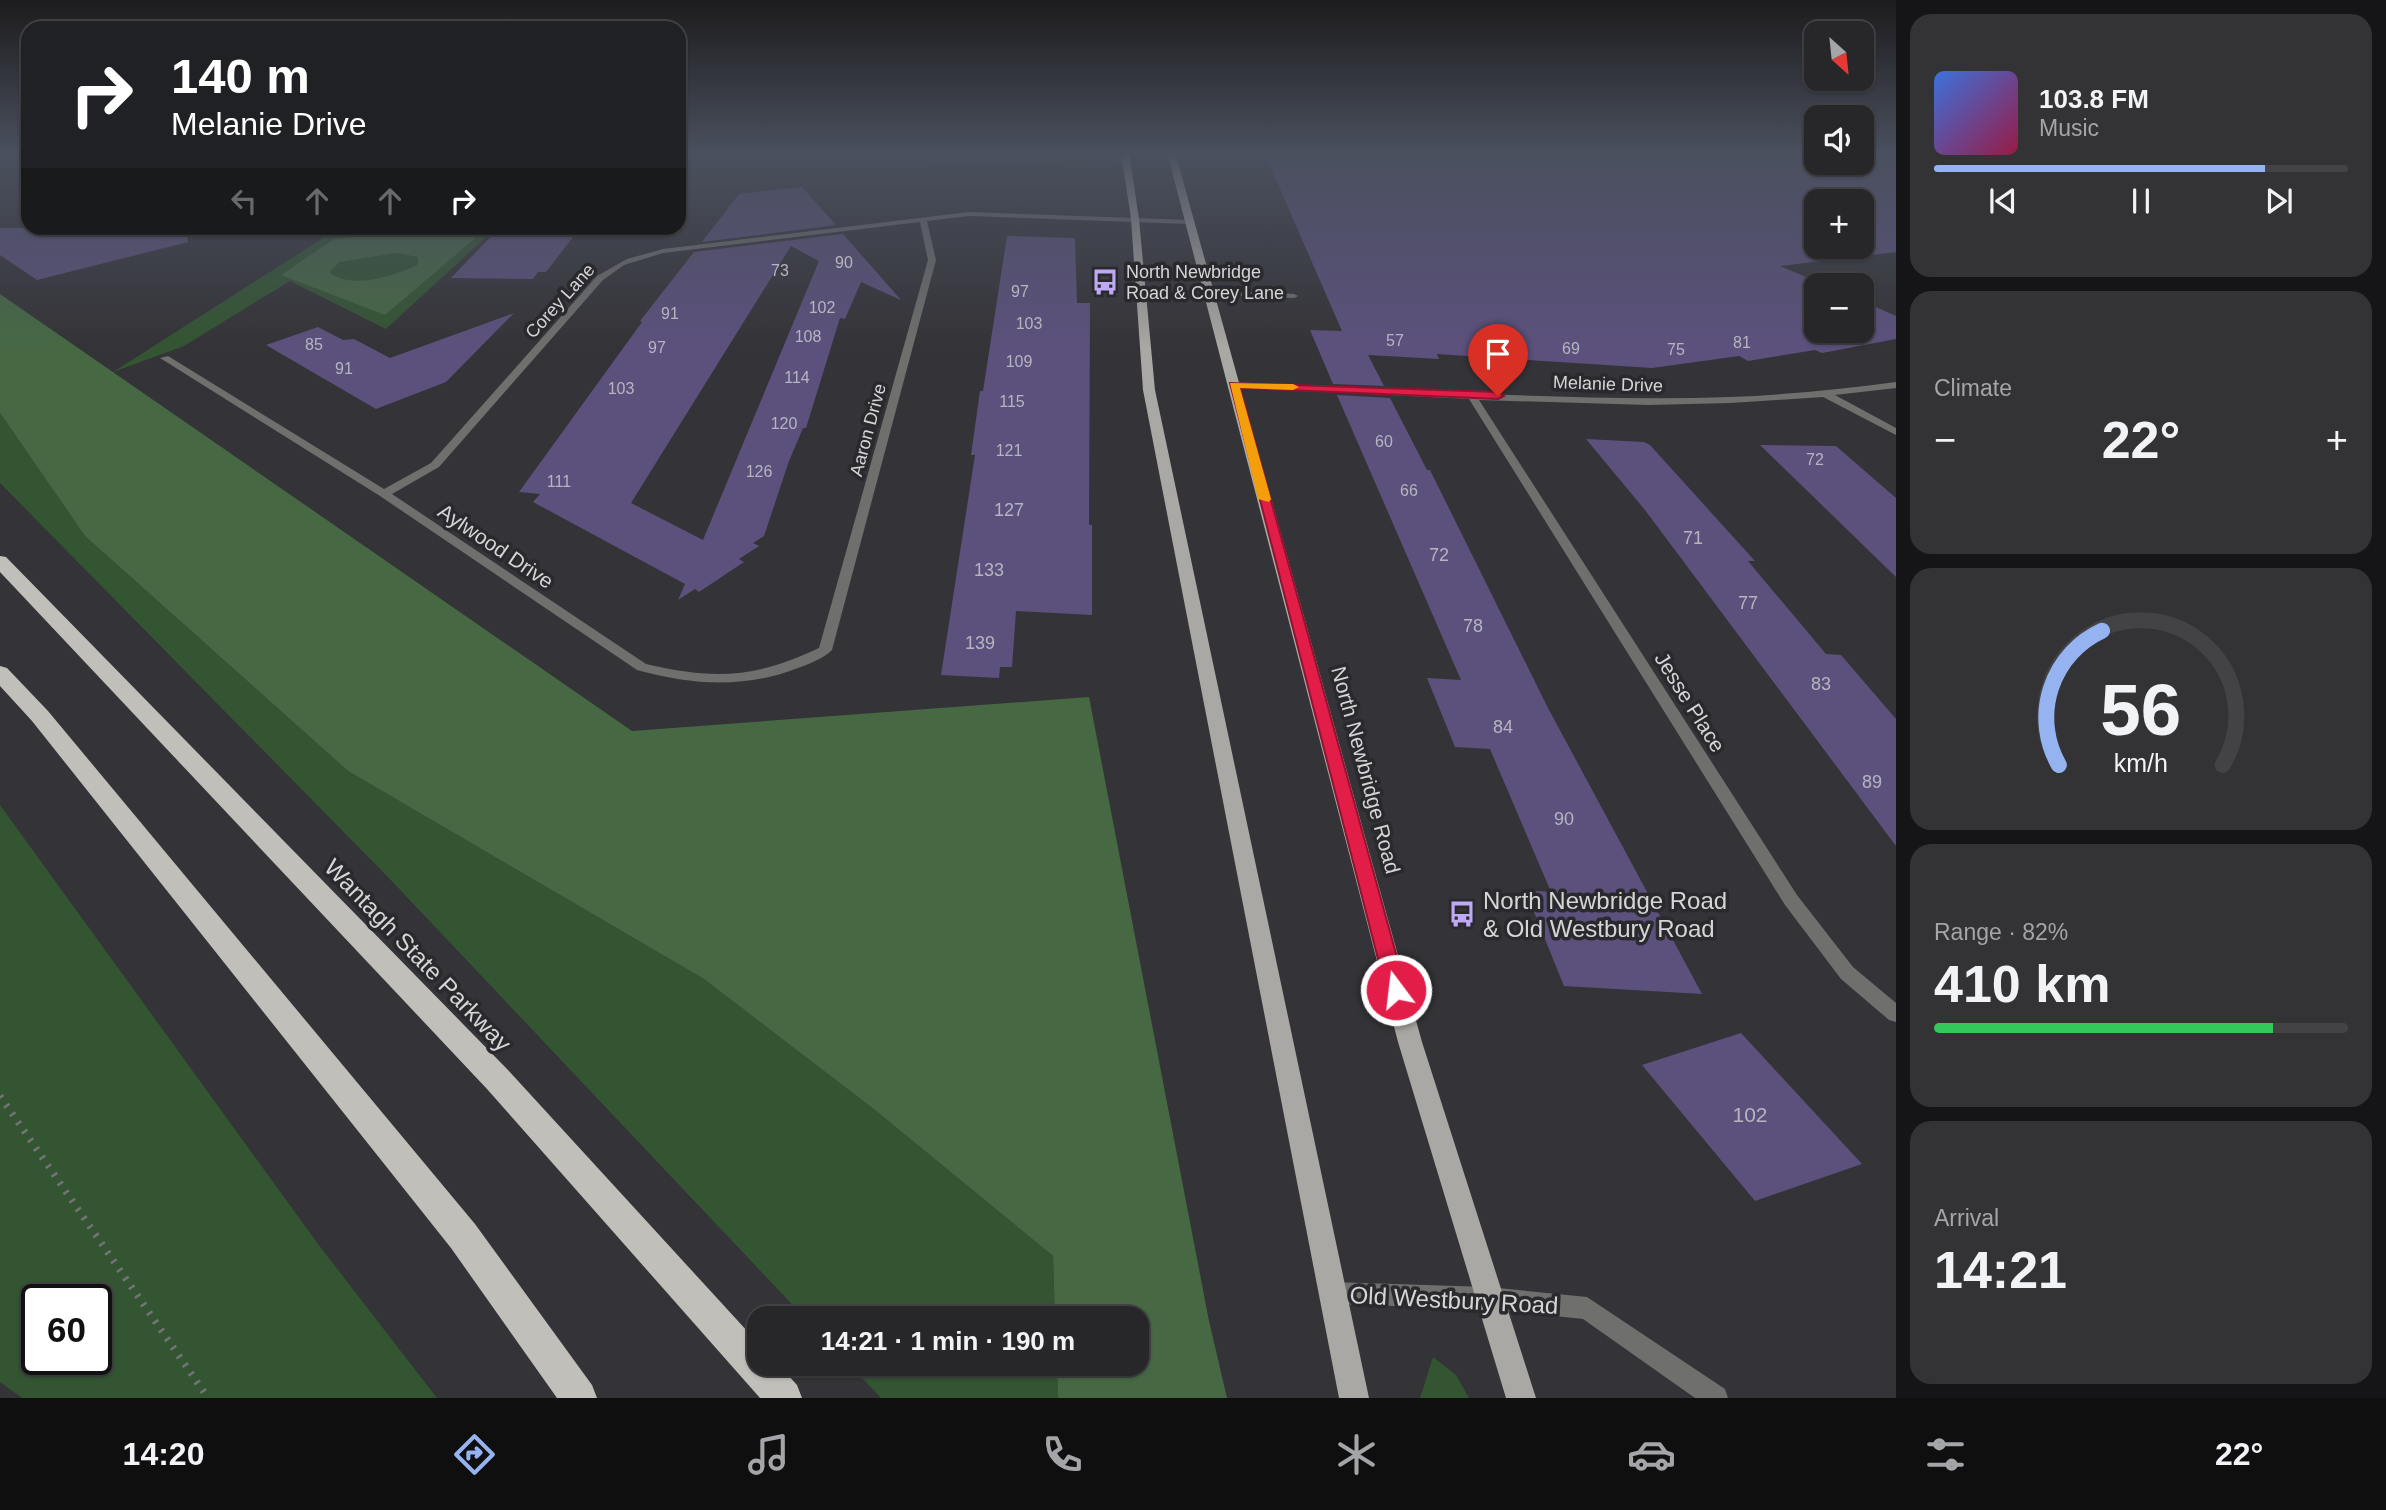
<!DOCTYPE html>
<meta charset="utf-8">
<style>
:root{--surface:#272629;--page:#333235;--text:#f1f3f6;--muted:#a4a5a8;--line:#434346;--accent:#95b2f1}
body{margin:0;font-family:Arial,sans-serif;background:var(--page);color:var(--text);height:100vh;display:flex;flex-direction:column;font-size:26px;white-space:nowrap}
*{box-sizing:border-box;margin:0}
p{font-size:23px;color:var(--muted)}
.icon{flex:none;width:38px;height:38px;fill:none;stroke:currentColor;stroke-width:2;stroke-linecap:round;stroke-linejoin:round}
.map{position:relative;flex:1;overflow:hidden}
.drawer{display:flex;flex-direction:column;gap:14px;padding:14px;background:#151517;width:490px}
.drawer>*{flex:none}
.top-card{position:absolute;left:21px;top:21px;width:665px;height:214px;border-radius:21px;box-shadow:0 2px 5px #0004,0 0 0 2px var(--line);background:#202124;color:#fff;overflow:hidden}
.needle{width:46px;rotate:153deg}
.buttons{position:absolute;left:1804px;top:21px;display:grid;gap:14px}
.buttons a{display:grid;place-items:center;width:70px;height:70px;border-radius:14px;background:var(--surface);box-shadow:0 2px 5px #0004,0 0 0 2px var(--line);font-size:35px}
.speed{position:absolute;left:21px;top:1284px;display:flex;gap:14px;font-size:35px;font-weight:700;text-align:center}
.speed>*{display:grid;place-content:center;width:91px;height:91px;border-radius:50%;background:var(--surface);box-shadow:0 2px 5px #0004,0 0 0 2px var(--line);line-height:1}
.speed .limit{border:4px solid #111;border-radius:10px;background:#fff;color:#111}
.pin{position:absolute;display:grid;place-items:center;width:60px;height:60px;color:#fff;margin:-72px -30px;border-radius:50% 50% 50% 0;rotate:-45deg;box-shadow:0 0 7px #0007}
.pin .icon{rotate:45deg}
.me{position:absolute;width:77px;margin:-38px;rotate:345deg;stroke-linejoin:round;filter:drop-shadow(0 0 5px #0008)}
.turn{display:flex;align-items:center;gap:24px;height:147px;padding:0 35px;font-size:32px}
.turn .icon{width:91px;height:91px;stroke-width:2.5}
.turn b{display:block;font-size:49px;line-height:60px}
.lanes{display:flex;align-items:center;height:66px;padding:0 35px;background:#0003;justify-content:center;gap:35px;direction:ltr}
.lanes .off{opacity:.35}
.big{font-size:52px;font-weight:800;line-height:1.1}
.drawer .card{flex:1;display:flex;flex-direction:column;justify-content:center;gap:10px;min-width:0;padding:0 24px;border-radius:21px;background:var(--page)}
.drawer .dial{align-items:center;gap:0}
.dial svg{height:182px;overflow:visible;fill:none;stroke:var(--line);stroke-width:7;stroke-linecap:round;text-anchor:middle}
.dial text{fill:var(--text);stroke:none}
.song{display:flex;align-items:center;gap:21px}
.cover{width:84px;height:84px;border-radius:10px;background:linear-gradient(135deg,hsl(220 70% 55%),hsl(340 70% 35%))}
.played{height:7px;border-radius:4px;background:linear-gradient(90deg,var(--accent) 80%,var(--line) 80%)}
.keys{display:flex;justify-content:space-around;direction:ltr}
.heat{display:flex;justify-content:space-between;align-items:center;font-size:38px;direction:ltr}
.charge{height:10px;border-radius:5px;background:linear-gradient(90deg,#34c759 82%,var(--line) 0)}
.trip{position:absolute;left:747px;top:1306px;width:402px;height:70px;border-radius:21px;background:var(--surface);box-shadow:0 2px 5px #0004,0 0 0 2px var(--line);font-weight:800;line-height:70px;text-align:center}
.menu{display:flex;height:112px;justify-content:space-around;align-items:center;background:#100f10;color:var(--muted)}
.menu .icon{width:49px;height:49px}
.menu .on{color:var(--accent)}
.menu b{font-size:32px;color:var(--text)}
main{display:flex;flex:1;min-height:0}
.map>svg:first-child{display:block}
.green{fill:#335532;fill-rule:evenodd}
.forest{fill:#466944;fill-rule:evenodd}
.building{fill:#5c517d;fill-rule:evenodd}
.lines{fill:none;stroke-linecap:round;stroke-linejoin:round}
.path{stroke:#747376;stroke-width:7;stroke-dasharray:2.5 8;stroke-linecap:butt}
.service{fill:#6f6f6d;fill-rule:evenodd}
.minor{fill:#6f6f6d;fill-rule:evenodd}
.tertiary{fill:#6f6f6d;fill-rule:evenodd}
.primary{fill:#aaa8a4;fill-rule:evenodd}
.motorway{fill:#c1bfba;fill-rule:evenodd}
.route{fill:#e11d48;stroke:#92132f;stroke-width:2}
.slow{fill:#f59e0b}
.labels{text-anchor:middle;dominant-baseline:central;stroke-width:7;stroke-linejoin:round;paint-order:stroke}
.far-number-label{font-size:16px;fill:#b7b4c0}
.far-poi-label{font-size:18px;fill:#d5d5d7;stroke:#2a292d;text-anchor:start}
.far-street-label{font-size:18px;fill:#d5d5d7;stroke:#2a292d}
.number-label{font-size:18px;fill:#b7b4c0}
.street-label{font-size:21px;fill:#d5d5d7;stroke:#2a292d}
.near-number-label{font-size:21px;fill:#b7b4c0}
.near-poi-label{font-size:24px;fill:#d5d5d7;stroke:#2a292d;text-anchor:start}
.near-street-label{font-size:24px;fill:#d5d5d7;stroke:#2a292d}
</style>
<main>
<div class="map">
<svg width="1896" height="1398" viewBox="0 0 1896 1398">
<rect width="100%" height="100%" fill="#343337"/>
<path class="green" d="M 934,152 L 1094,152 L 1094,167 L 931,161 Z
M 429,228 L 496,228 L 386,329 L 290,281 L 184,346 L 113,372 L 331,233 L 363,235 Z
M 0,413 L 85,536 L 348,771 L 704,979 L 875,1110 L 1053,1256 L 1055,1318 L 805,1318 L 386,875 L 0,483 Z
M 0,805 L 318,1244 L 437,1398 L 22,1398 L 0,1382 ZM 37,1300 L 96,1300 L 96,1360 L 37,1360 Z
M 1433,1357 L 1456,1375 L 1469,1398 L 1420,1398 Z
M 848,1363 L 1057,1363 L 1058,1398 L 881,1398 Z"/>
<path class="forest" d="M 447,228 L 487,228 L 385,315 L 281,275 L 334,239 ZM 396,253 L 418,257 L 418,265 C 394,275 353,291 329,272 L 339,262 Z
M 0,294 L 632,731 L 1089,697 L 1209,1321 L 1227,1398 L 1058,1398 L 1057,1363 L 1138,1363 L 1138,1318 L 1055,1318 L 1053,1256 L 875,1110 L 704,979 L 348,771 L 85,536 L 0,413 Z"/>
<path class="building" d="M 1422,152 L 1816,152 L 1816,163 L 1862,163 L 1862,152 L 1896,152 L 1896,252 L 1780,266 L 1825,285 L 1816,285 L 1816,331 L 1862,331 L 1862,301 L 1896,316 L 1896,339 L 1822,353 L 1815,350 L 1748,361 L 1739,356 L 1652,368 L 1437,354 L 1439,359 L 1368,355 L 1384,386 L 1333,384 L 1310,330 L 1342,331 L 1267,159 ZM 1816,201 L 1862,201 L 1862,247 L 1816,247 Z
M 802,187 L 836,225 L 702,242 L 739,194 Z
M 0,228 L 186,228 L 188,242 L 37,280 L 0,255 Z
M 499,228 L 580,228 L 546,272 L 538,272 L 533,279 L 451,278 Z
M 843,234 L 901,300 L 861,282 L 845,319 L 840,318 L 806,428 L 803,428 L 789,461 L 764,536 L 753,543 L 759,546 L 739,559 L 744,562 L 699,592 L 695,589 L 678,600 L 685,584 L 533,502 L 540,494 L 519,492 L 642,322 L 640,321 L 694,252 ZM 791,246 L 819,261 L 703,540 L 631,503 Z
M 1007,236 L 1075,238 L 1077,303 L 1090,303 L 1089,525 L 1092,525 L 1092,615 L 1016,611 L 1012,667 L 1000,667 L 999,678 L 941,675 L 975,455 L 971,455 L 980,391 L 983,391 Z
M 514,313 L 446,382 L 376,409 L 266,345 L 318,327 L 343,340 L 354,339 L 390,358 Z
M 1337,395 L 1390,398 L 1427,470 L 1430,470 L 1548,708 L 1702,994 L 1564,986 L 1525,890 L 1551,892 L 1490,749 L 1455,747 L 1427,678 L 1461,680 Z
M 1586,439 L 1644,442 L 1650,445 L 1755,561 L 1748,561 L 1826,654 L 1841,655 L 1896,719 L 1896,846 L 1645,510 Z
M 1760,445 L 1836,446 L 1896,498 L 1896,577 Z
M 1741,1033 L 1862,1164 L 1755,1201 L 1642,1065 Z"/>
<g class="lines">
<path class="path" d="M 0,1096 L 208,1398"/>
<path class="service" d="M 1018,152 L 1055,152 L 1129,159 L 1126,161 Z
M 1209,290 L 1294,294 L 1298,296 L 1294,298 L 1206,294 L 1205,292 Z"/>
<path class="minor" d="M 969,212 L 1190,220 L 1194,222 L 1190,224 L 969,216 L 927,221 L 936,260 L 832,650 C 824,658 809,664 798,668 C 744,689 692,685 637,670 L 380,496 L 160,358 L 168,356 L 384,489 L 431,463 L 597,276 L 627,259 L 663,249 ZM 920,222 L 928,260 L 819,648 C 756,678 714,680 646,664 L 392,494 L 439,467 L 603,280 L 624,265 L 663,253 Z
M 1234,382 L 1466,393 L 1470,391 L 1482,394 C 1565,397 1647,400 1730,397 C 1786,395 1841,389 1896,382 L 1896,388 L 1835,395 L 1896,428 L 1896,435 L 1823,397 L 1731,403 L 1648,405 L 1479,400 L 1797,895 L 1853,967 L 1896,1003 L 1896,1022 L 1889,1020 L 1841,979 L 1785,905 L 1469,399 L 1231,387 L 1229,385 Z"/>
<path class="tertiary" d="M 1332,1282 L 1488,1287 L 1587,1297 L 1725,1389 L 1728,1398 L 1695,1398 L 1583,1319 L 1488,1309 L 1332,1304 L 1324,1301 L 1321,1293 L 1324,1285 Z"/>
<path class="primary" d="M 1121,152 L 1129,152 L 1139,219 L 1155,390 L 1369,1398 L 1339,1398 L 1143,390 L 1131,219 Z
M 1167,152 L 1175,152 L 1422,1042 L 1536,1398 L 1506,1398 L 1398,1042 Z"/>
<path class="motorway" d="M 0,556 L 6,557 L 507,1069 L 760,1345 L 760,1363 L 777,1363 L 797,1385 L 802,1398 L 760,1398 L 487,1089 L 0,572 Z
M 0,666 L 7,668 L 48,711 L 475,1224 L 592,1385 L 597,1398 L 557,1398 L 451,1248 L 32,721 L 0,686 Z"/>
</g>
<linearGradient id="sky" x2="0" y2="1"><stop stop-color="#1d1c1e"/><stop offset="0.44" stop-color="#4a505e"/><stop offset="1" stop-color="#4a505e" stop-opacity="0"/></linearGradient>
<rect width="1896" height="348" fill="url(#sky)"/>
<path class="route" d="M 1230,383 L 1498,392 L 1504,396 L 1498,399 L 1240,388 L 1406,990 L 1403,996 L 1396,999 L 1389,996 L 1386,990 Z"/>
<path class="slow" d="M 1230,383 L 1293,384 L 1299,387 L 1293,390 L 1240,388 L 1271,499 L 1269,502 L 1258,499 Z"/>
<defs>
<g id="bus-bare" transform="scale(2.1)"><path d="M-5-6H5V4H4V6H2V4H-2V6H-4V4H-5ZM-3.5-4V0h7V-4ZM-3.5 1.2v1.5H-2V1.2ZM2 1.2v1.5H3.5V1.2Z" fill="#bea9f4" stroke="#2a292d" stroke-width="2.5" paint-order="stroke"/></g>
</defs>
<g fill-rule="evenodd">
<use href="#bus-bare" x="1105" y="282"/>
<use href="#bus-bare" x="1462" y="914"/>
</g>
<g class="labels">
<g class="far-number-label">
<text x="844" y="262">90</text>
<text x="780" y="270">73</text>
<text x="1020" y="291">97</text>
<text x="822" y="307">102</text>
<text x="670" y="313">91</text>
<text x="1029" y="323">103</text>
<text x="808" y="336">108</text>
<text x="1395" y="340">57</text>
<text x="1742" y="342">81</text>
<text x="314" y="344">85</text>
<text x="657" y="347">97</text>
<text x="1571" y="348">69</text>
<text x="1676" y="349">75</text>
<text x="1019" y="361">109</text>
<text x="344" y="368">91</text>
<text x="797" y="377">114</text>
<text x="621" y="388">103</text>
<text x="1012" y="401">115</text>
<text x="784" y="423">120</text>
<text x="1384" y="441">60</text>
<text x="1009" y="450">121</text>
<text x="1815" y="459">72</text>
<text x="759" y="471">126</text>
<text x="559" y="481">111</text>
<text x="1409" y="490">66</text>
</g>
<g class="far-poi-label">
<text x="1126" y="272">North Newbridge<tspan x="1126" dy="21">Road &amp; Corey Lane</tspan></text>
</g>
<g class="far-street-label">
<text transform="translate(560 301) rotate(-48)">Corey Lane</text>
<text transform="translate(1608 384) rotate(2)">Melanie Drive</text>
<text transform="translate(868 430) rotate(-75)">Aaron Drive</text>
</g>
<g class="number-label">
<text x="1009" y="510">127</text>
<text x="1693" y="538">71</text>
<text x="1439" y="555">72</text>
<text x="989" y="570">133</text>
<text x="1748" y="603">77</text>
<text x="1473" y="626">78</text>
<text x="980" y="643">139</text>
<text x="1821" y="684">83</text>
<text x="1503" y="727">84</text>
<text x="1872" y="782">89</text>
<text x="1564" y="819">90</text>
</g>
<g class="street-label">
<text transform="translate(496 546) rotate(34)">Aylwood Drive</text>
<text transform="translate(1690 702) rotate(58)">Jesse Place</text>
<text transform="translate(1366 770) rotate(75)">North Newbridge Road</text>
</g>
<g class="near-number-label">
<text x="1750" y="1114">102</text>
</g>
<g class="near-poi-label">
<text x="1483" y="900">North Newbridge Road<tspan x="1483" dy="28">&amp; Old Westbury Road</tspan></text>
</g>
<g class="near-street-label">
<text transform="translate(418 955) rotate(46)">Wantagh State Parkway</text>
<text transform="translate(1454 1300) rotate(3)">Old Westbury Road</text>
</g>
</g>
</svg>
<div class="buttons">
<a><svg class="needle" viewBox="-14 -14 28 28"><path d="M0-13l5 13h-10z" fill="#e53935"/><path d="M0 13l5-13h-10z" fill="#a4a5a8"/></svg></a>
<a><svg class="icon" aria-label="sound" viewBox="0 0 24 24"><path d="M4 9h4l5-4v14l-5-4H4zM17 9q2 3 0 6"/></svg></a>
<a>+</a>
<a>−</a>
</div>
<div class="speed"><div class="limit">60</div></div>
<div class="pin" style="left:1498px;top:396px;background:#d93025"><svg class="icon" aria-label="arrive" viewBox="0 0 24 24"><path d="M6 21V4h12l-3 4 3 4H6"/></svg></div>
<svg class="me" style="left:1396px;top:990px" viewBox="-20 -20 40 40"><circle r="17" fill="#e11d48" stroke="#fff" stroke-width="3"/><path d="M0-11L8 9 0 5-8 9z" fill="#fff"/></svg>
<div class="trip">14:21 · 1 min · 190 m</div>
<div class="top-card">
<div class="turn"><svg class="icon" aria-label="right" viewBox="0 0 24 24"><path d="M7 20v-9h11M14 6l5 5-5 5"/></svg><div><b>140 m</b>Melanie Drive</div></div>
<div class="lanes"><svg class="icon off" aria-label="left" viewBox="0 0 24 24"><path d="M17 20v-9H6M10 6l-5 5 5 5"/></svg><svg class="icon off" aria-label="ahead" viewBox="0 0 24 24"><path d="M12 20V5M6 11l6-6 6 6"/></svg><svg class="icon off" aria-label="ahead" viewBox="0 0 24 24"><path d="M12 20V5M6 11l6-6 6 6"/></svg><svg class="icon" aria-label="right" viewBox="0 0 24 24"><path d="M7 20v-9h11M14 6l5 5-5 5"/></svg></div>
</div>
</div>
<section class="drawer">
<div class="card">
<div class="song"><i class="cover"></i><div><b>103.8 FM</b><p>Music</p></div></div>
<div class="played"></div>
<div class="keys"><svg class="icon" aria-label="previous" viewBox="0 0 24 24"><path d="M18 5L8 12l10 7zM5 5v14"/></svg><svg class="icon" aria-label="pause" viewBox="0 0 24 24"><path d="M8 5v14M16 5v14"/></svg><svg class="icon" aria-label="next" viewBox="0 0 24 24"><path d="M6 5l10 7-10 7zM19 5v14"/></svg></div>
</div>
<div class="card"><p>Climate</p>
<div class="heat"><a>−</a><b class="big">22°</b><a>+</a></div>
</div>
<div class="card dial"><svg viewBox="0 0 100 80">
<path d="M14 69A42 42 0 1 1 86 69"/>
<path d="M14 69A42 42 0 0 1 33 10" stroke="#95b2f1"/>
<text x="50" y="56" font-size="32" font-weight="700">56</text>
<text x="50" y="72" font-size="11">km/h</text>
</svg></div>
<div class="card"><p>Range · 82%</p><b class="big">410 km</b><div class="charge"></div></div>
<div class="card"><p>Arrival</p><b class="big">14:21</b></div>
</section>
</main>
<nav class="menu">
<b>14:20</b>
<svg class="icon on" aria-label="directions" viewBox="0 0 24 24"><path d="M12 3l9 9-9 9-9-9zM9 14v-3h6M13 9l2 2-2 2"/></svg>
<svg class="icon" aria-label="music" viewBox="0 0 24 24"><path d="M9 18V5l10-2v13"/><circle cx="6" cy="18" r="3"/><circle cx="16" cy="16" r="3"/></svg>
<svg class="icon" aria-label="phone" viewBox="0 0 24 24"><path d="M5 4h4l2 5-3 2q2 4 5 5l2-3 5 2v4C11 20 4 13 5 4z"/></svg>
<svg class="icon" aria-label="climate" viewBox="0 0 24 24"><path d="M12 3v18M4 7l16 10M4 17L20 7"/></svg>
<svg class="icon" aria-label="car" viewBox="0 0 24 24"><path d="M5 17H2v-5l4-1 3-4h7l3 4 3 1v5h-3M9 17h6M6 11h13"/><circle cx="7" cy="17" r="2"/><circle cx="17" cy="17" r="2"/></svg>
<svg class="icon" aria-label="filters" viewBox="0 0 24 24"><path d="M4 7h16M4 17h16"/><circle cx="9" cy="7" r="2"/><circle cx="15" cy="17" r="2"/></svg>
<b>22°</b>
</nav>
